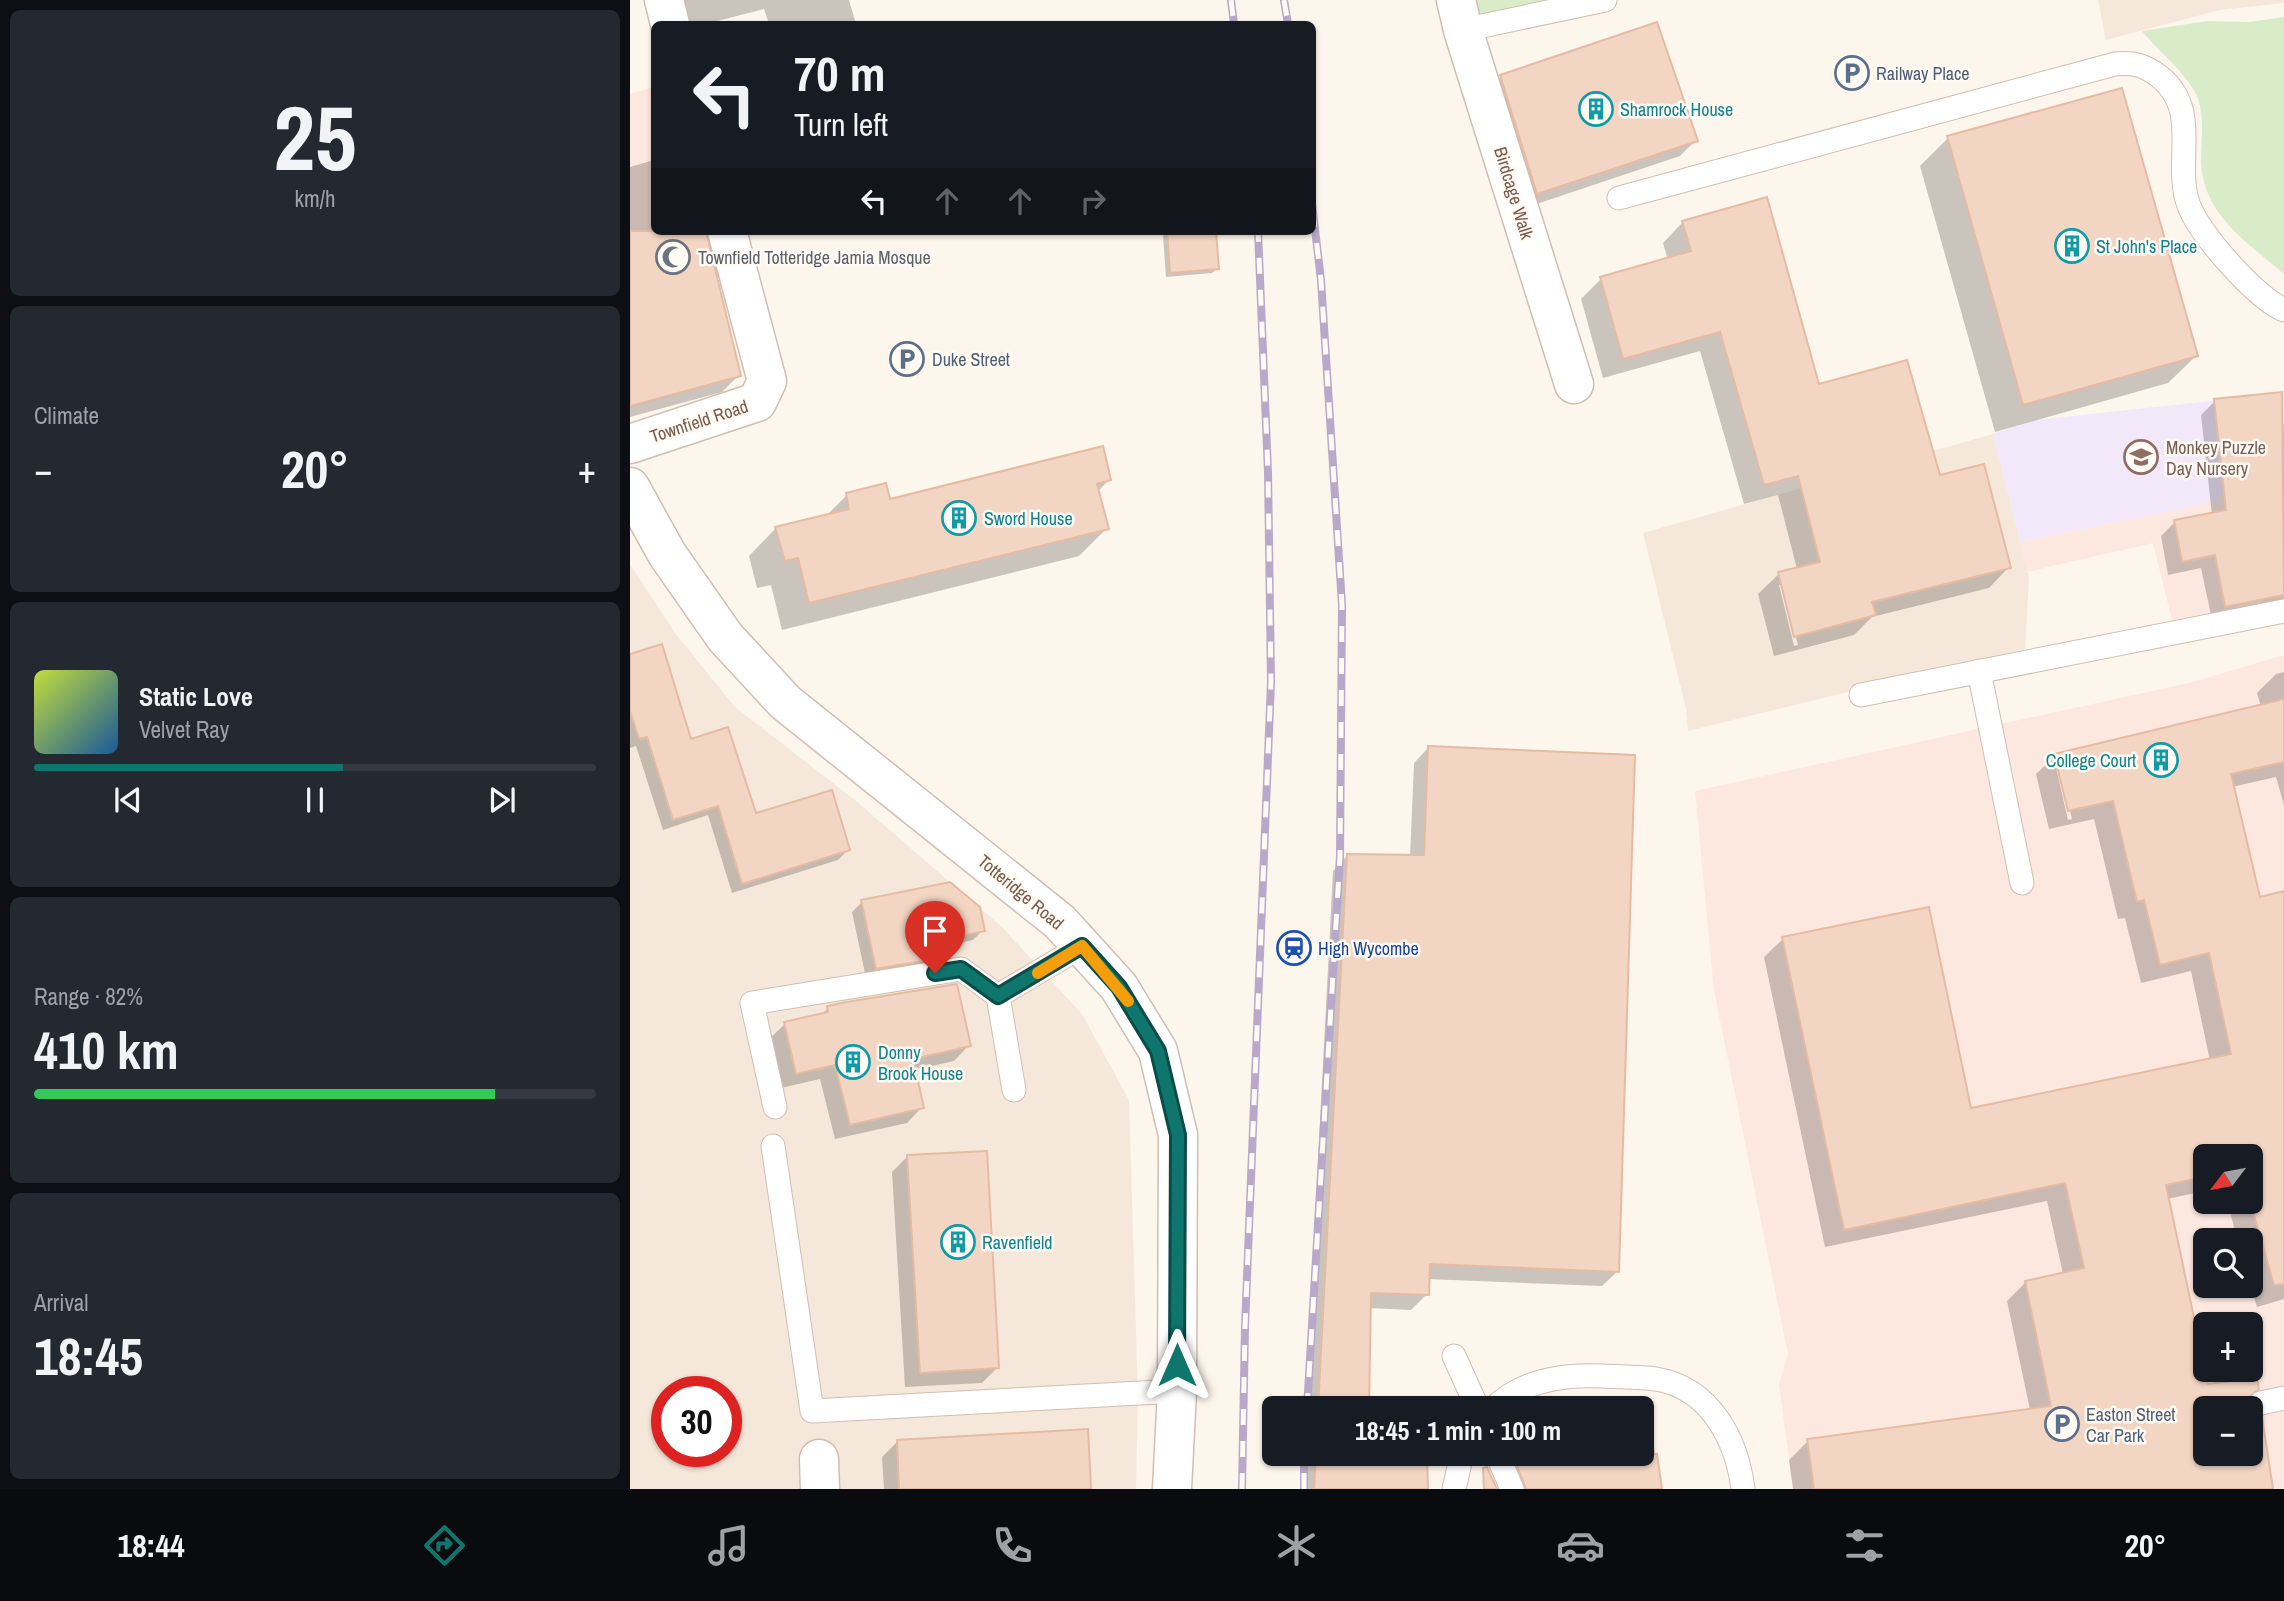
<!DOCTYPE html>
<meta charset="utf-8">
<style>
:root{--surface:#171b24;--page:#242831;--text:#f1f3f6;--muted:#9ea1a6;--line:#363941;--accent:#0f766e}
body{margin:0;font-family:"Archivo Narrow",sans-serif;background:var(--page);color:var(--text);height:100vh;display:flex;flex-direction:column;font-size:26px;white-space:nowrap}
*{box-sizing:border-box;margin:0}
p{font-size:23px;color:var(--muted)}
.icon{flex:none;width:38px;height:38px;fill:none;stroke:currentColor;stroke-width:2;stroke-linecap:round;stroke-linejoin:round}
.map{position:relative;flex:1;overflow:hidden}
.panel{display:flex;flex-direction:column;gap:10px;padding:10px;background:#0d0f14;width:630px}
.panel>*{flex:none}
.hud{position:absolute;left:21px;top:21px;width:665px;height:214px;border-radius:10px;box-shadow:0 2px 5px #0004;background:#171b24;color:var(--text);overflow:hidden}
.needle{width:46px;rotate:238deg}
.controls{position:absolute;left:1563px;top:1144px;display:grid;gap:14px}
.controls a{display:grid;place-items:center;width:70px;height:70px;border-radius:10px;background:var(--surface);box-shadow:0 2px 5px #0004;font-size:35px}
.speed{position:absolute;left:21px;top:1376px;display:flex;gap:14px;font-size:35px;font-weight:700;text-align:center}
.speed>*{display:grid;place-content:center;width:91px;height:91px;border-radius:50%;background:var(--surface);box-shadow:0 2px 5px #0004;line-height:1}
.speed .limit{border:10px solid #d22;background:#fff;color:#111}
.pin{position:absolute;display:grid;place-items:center;width:60px;height:60px;color:#fff;margin:-72px -30px;border-radius:50% 50% 50% 0;rotate:-45deg;box-shadow:0 0 7px #0007}
.pin .icon{rotate:45deg}
.me{position:absolute;width:77px;margin:-38px;rotate:0deg;stroke-linejoin:round;filter:drop-shadow(0 0 5px #0008)}
.turn{display:flex;align-items:center;gap:24px;height:147px;padding:0 28px;font-size:32px}
.turn .icon{width:91px;height:91px;stroke-width:2.5}
.turn b{display:block;font-size:49px;line-height:60px}
.lanes{display:flex;align-items:center;height:66px;padding:0 28px;background:#0003;justify-content:center;gap:35px;direction:ltr}
.lanes .off{opacity:.35}
.big{font-size:52px;font-weight:700;line-height:1.1}
.panel .tile{flex:1;display:flex;flex-direction:column;justify-content:center;gap:10px;min-width:0;padding:0 24px;border-radius:10px;background:var(--page)}
.panel .dial{align-items:center;gap:0}
.dial b{font-size:91px;line-height:1}
.song{display:flex;align-items:center;gap:21px}
.cover{width:84px;height:84px;border-radius:10px;background:linear-gradient(135deg,hsl(70 70% 55%),hsl(210 70% 35%))}
.played{height:7px;border-radius:4px;background:linear-gradient(90deg,var(--accent) 55%,var(--line) 55%)}
.keys{display:flex;justify-content:space-around;direction:ltr}
.heat{display:flex;justify-content:space-between;align-items:center;font-size:38px;direction:ltr}
.charge{height:10px;border-radius:5px;background:linear-gradient(90deg,#34c759 82%,var(--line) 0)}
.trip{position:absolute;left:632px;top:1396px;width:392px;height:70px;border-radius:10px;background:var(--surface);box-shadow:0 2px 5px #0004;font-weight:700;line-height:70px;text-align:center}
.dock{display:flex;height:112px;justify-content:space-around;align-items:center;background:#090b0e;color:var(--muted)}
.dock .icon{width:49px;height:49px}
.dock .current{color:var(--accent)}
.dock b{font-size:32px;color:var(--text)}
main{display:flex;flex:1;min-height:0}
.map>svg:first-child{display:block}
.residential{fill:#f5e8da;fill-rule:evenodd}
.commercial{fill:#fde8e0;fill-rule:evenodd}
.education{fill:#f3e8fa}
.green{fill:#d8ecc9}
.shadow{fill:#0003;fill-rule:evenodd}
.building{fill:#f3d5c3;stroke:#e6bba3;stroke-width:2}
.lines{fill:none;stroke-linecap:round;stroke-linejoin:round}
.lane-casing{stroke:#d1beb0;stroke-width:25}
.street-casing{stroke:#d1beb0;stroke-width:41}
.lane{stroke:#fff;stroke-width:23}
.street{stroke:#fff;stroke-width:38}
.rail-casing{stroke:#b9a8c9;stroke-width:8}
.rail{stroke:#fffaf3;stroke-width:5;stroke-dasharray:16;stroke-linecap:butt}
.route-casing{stroke:#0a4d48;stroke-width:18}
.route{stroke:#0f766e;stroke-width:12}
.slow{stroke:#f59e0b;stroke-width:12}
.labels{text-anchor:middle;dominant-baseline:central;stroke-width:5;stroke-linejoin:round;paint-order:stroke}
.service-label{font-size:18px;fill:#4e5e75;stroke:#fffaf3;text-anchor:start}
.culture-label{font-size:18px;fill:#0d838f;stroke:#fffaf3;text-anchor:start}
.street-label{font-size:18px;fill:#7a5c4d;stroke:#fffaf3}
.worship-label{font-size:18px;fill:#5b616d;stroke:#fffaf3;text-anchor:start}
.education-label{font-size:18px;fill:#785e54;stroke:#fffaf3;text-anchor:start}
.transit-label{font-size:18px;fill:#164399;stroke:#fffaf3;text-anchor:start}
</style>
<main>
<section class="panel">
<div class="tile dial"><b>25</b><p>km/h</p></div>
<div class="tile"><p>Climate</p>
<div class="heat"><a>−</a><b class="big">20°</b><a>+</a></div>
</div>
<div class="tile">
<div class="song"><i class="cover"></i><div><b>Static Love</b><p>Velvet Ray</p></div></div>
<div class="played"></div>
<div class="keys"><svg class="icon" aria-label="previous" viewBox="0 0 24 24"><path d="M18 5L8 12l10 7zM5 5v14"/></svg><svg class="icon" aria-label="pause" viewBox="0 0 24 24"><path d="M8 5v14M16 5v14"/></svg><svg class="icon" aria-label="next" viewBox="0 0 24 24"><path d="M6 5l10 7-10 7zM19 5v14"/></svg></div>
</div>
<div class="tile"><p>Range · 82%</p><b class="big">410 km</b><div class="charge"></div></div>
<div class="tile"><p>Arrival</p><b class="big">18:45</b></div>
</section>
<div class="map">
<svg width="1654" height="1489" viewBox="0 0 1654 1489">
<rect width="100%" height="100%" fill="#fdf6ec"/>
<path class="residential" d="M 1468,0 L 1654,0 L 1654,3 L 1590,10 L 1476,40 Z
M 1363,434 L 1399,578 L 1395,649 L 1058,731 L 1056,709 L 1013,533 Z
M 0,564 L 45,633 L 105,707 L 226,801 L 372,927 L 452,1014 L 499,1100 L 508,1398 L 506,1489 L 0,1489 ZM 37,1391 L 96,1391 L 96,1451 L 37,1451 Z"/>
<path class="commercial" d="M 24,87 L 24,231 L 103,378 L 0,408 L 0,94 Z
M 1654,481 L 1654,601 L 1632,607 L 1630,600 L 1543,624 L 1523,543 L 1397,572 L 1390,542 L 1588,501 L 1595,488 Z
M 1654,655 L 1654,1489 L 1163,1489 L 1149,1384 L 1158,1354 L 1084,991 L 1065,791 L 1563,682 ZM 1575,1157 L 1620,1157 L 1620,1202 L 1575,1202 ZM 1575,1241 L 1620,1241 L 1620,1286 L 1575,1286 ZM 1575,1325 L 1620,1325 L 1620,1370 L 1575,1370 ZM 1575,1409 L 1620,1409 L 1620,1454 L 1575,1454 Z"/>
<path class="education" d="M 1654,393 L 1654,481 L 1595,488 L 1588,501 L 1390,542 L 1363,434 L 1406,420 Z"/>
<path class="green" d="M 844,0 L 937,0 L 848,19 Z
M 1654,17 L 1654,274 C 1618,243 1572,214 1571,161 C 1571,138 1576,114 1565,92 C 1553,70 1528,51 1512,31 L 1577,21 L 1619,22 Z"/>
<path class="shadow" d="M 30,0 L 219,0 L 226,24 L 139,24 L 134,9 L 76,24 L 42,24 Z
M 871,77 L 1066,140 L 1050,156 L 892,209 L 856,92 Z
M 1318,138 L 1566,356 L 1538,383 L 1365,432 L 1290,166 Z
M 24,160 L 24,231 L 74,231 L 109,375 L 92,392 L 0,417 L 0,167 Z
M 1053,222 L 1188,386 L 1308,477 L 1379,567 L 1359,588 L 1242,617 L 1224,635 L 1144,656 L 1128,594 L 1149,574 L 1167,569 L 1148,495 L 1114,504 L 1070,351 L 973,378 L 951,299 L 971,279 L 1038,260 L 1033,243 ZM 1149,585 L 1153,585 L 1168,645 L 1164,646 Z
M 537,231 L 584,231 L 587,268 L 582,273 L 536,277 L 533,236 Z
M 1650,394 L 1654,430 L 1654,606 L 1582,620 L 1571,568 L 1538,575 L 1531,536 L 1545,522 L 1582,515 L 1571,415 L 1585,401 Z
M 479,480 L 468,491 L 477,528 L 449,556 L 152,630 L 141,585 L 127,588 L 119,556 L 146,528 L 195,517 L 217,495 L 258,501 Z
M 0,656 L 60,741 L 125,816 L 218,850 L 208,860 L 102,893 L 78,815 L 33,830 L 6,746 L 0,748 Z
M 1654,672 L 1654,805 L 1646,777 L 1602,787 L 1629,899 L 1654,893 L 1654,1299 L 1627,1307 L 1620,1286 L 1620,1241 L 1608,1241 L 1597,1202 L 1620,1202 L 1620,1157 L 1575,1157 L 1575,1191 L 1537,1199 L 1575,1409 L 1575,1454 L 1641,1489 L 1163,1489 L 1159,1460 L 1178,1441 L 1400,1410 L 1377,1301 L 1396,1282 L 1433,1274 L 1417,1201 L 1195,1247 L 1134,957 L 1153,939 L 1340,1110 L 1580,1061 L 1561,971 L 1511,983 L 1495,918 L 1488,919 L 1464,819 L 1419,829 L 1406,774 L 1425,756 L 1631,707 L 1627,693 L 1646,674 ZM 1426,767 L 1429,767 L 1442,819 L 1438,820 Z
M 799,747 L 988,1271 L 972,1286 L 797,1279 L 797,1294 L 781,1310 L 739,1308 L 739,1409 L 675,1409 L 703,871 L 718,855 L 780,857 L 784,763 Z
M 232,902 L 353,930 L 343,940 L 316,946 L 319,956 L 309,966 L 236,978 L 222,912 Z
M 198,1008 L 339,1045 L 324,1061 L 284,1070 L 292,1107 L 277,1123 L 205,1139 L 190,1079 L 151,1088 L 139,1039 L 155,1024 L 191,1015 Z
M 278,1156 L 368,1367 L 352,1383 L 275,1387 L 262,1172 Z
M 267,1442 L 459,1489 L 254,1489 L 252,1457 Z
M 1024,1447 L 1030,1489 L 895,1489 L 894,1482 L 1012,1454 L 1012,1449 Z
M 673,1454 L 795,1454 L 796,1489 L 671,1489 Z"/>
<path class="building" d="M 1027,22 L 1068,141 L 907,194 L 870,75 Z
M 1492,88 L 1568,356 L 1393,405 L 1317,136 Z
M 1137,197 L 1189,384 L 1277,360 L 1310,475 L 1354,464 L 1381,568 L 1242,602 L 1246,615 L 1164,637 L 1148,572 L 1190,562 L 1168,476 L 1134,485 L 1090,332 L 993,359 L 970,277 L 1061,251 L 1052,221 Z
M 0,231 L 76,231 L 111,376 L 0,406 Z
M 537,231 L 586,231 L 589,269 L 540,273 Z
M 1652,392 L 1654,595 L 1595,607 L 1585,555 L 1552,562 L 1544,520 L 1596,510 L 1584,399 Z
M 473,446 L 481,480 L 467,484 L 479,529 L 179,603 L 168,558 L 155,561 L 145,527 L 219,509 L 216,493 L 256,483 L 260,499 Z
M 32,644 L 61,739 L 98,727 L 126,813 L 202,790 L 220,850 L 112,884 L 88,806 L 43,820 L 17,737 L 9,739 L 0,711 L 0,654 Z
M 1654,699 L 1654,762 L 1601,774 L 1630,897 L 1654,891 L 1654,1284 L 1644,1285 L 1620,1201 L 1620,1157 L 1575,1157 L 1575,1177 L 1536,1185 L 1578,1384 L 1627,1378 L 1629,1389 L 1618,1398 L 1619,1409 L 1575,1409 L 1575,1454 L 1620,1454 L 1620,1412 L 1632,1417 L 1643,1489 L 1184,1489 L 1177,1439 L 1421,1406 L 1395,1281 L 1454,1268 L 1435,1183 L 1214,1230 L 1152,937 L 1299,907 L 1341,1108 L 1601,1054 L 1579,953 L 1530,965 L 1514,900 L 1507,902 L 1483,801 L 1438,811 L 1424,754 Z
M 798,746 L 1005,755 L 989,1272 L 800,1264 L 799,1295 L 741,1293 L 739,1409 L 688,1409 L 717,854 L 794,855 Z
M 320,882 L 350,907 L 355,931 L 317,939 L 321,956 L 246,969 L 231,900 Z
M 327,984 L 341,1046 L 283,1059 L 294,1108 L 220,1125 L 205,1065 L 166,1074 L 154,1022 L 198,1012 L 197,1006 L 217,1002 Z
M 357,1151 L 369,1368 L 290,1373 L 277,1155 Z
M 458,1429 L 461,1489 L 269,1489 L 267,1440 Z
M 686,1454 L 797,1454 L 798,1489 L 684,1489 Z
M 956,1454 L 1027,1454 L 1032,1489 L 896,1489 L 886,1463 Z
M 857,1467 L 867,1489 L 854,1489 L 853,1468 Z"/>
<g class="lines">
<g class="lane-casing">
<path id="lane" d="M 833,30 L 975,0
M 989,198 L 1485,64 C 1503,62 1515,65 1530,77 C 1571,110 1544,160 1558,203 C 1567,232 1626,298 1654,310
M 1349,671 L 1392,883
M 1231,695 L 1654,611
M 384,1090 L 368,996 L 452,946
M 145,1107 L 122,1003 L 331,969 L 368,996
M 143,1146 L 182,1411 L 547,1391
M 824,1356 L 848,1409
M 1631,1403 L 1654,1398
M 863,1409 C 892,1380 934,1374 973,1376 C 990,1377 1009,1377 1026,1379 C 1081,1388 1107,1441 1113,1489
M 867,1454 L 882,1489
M 824,1489 L 832,1454"/>
</g>
<g class="street-casing">
<path id="street" d="M 34,0 L 40,24
M 826,0 L 833,30 L 944,384
M 0,444 L 127,402 L 137,381 L 97,231
M 0,487 L 37,554 L 95,637 L 155,702 L 430,922 L 489,987 L 528,1051 L 548,1135 L 547,1391 L 542,1489
M 189,1459 L 190,1489"/>
</g>
<use href="#lane" class="lane"/>
<use href="#street" class="street"/>
<g class="rail-casing">
<path id="rail" d="M 601,0 L 604,24
M 654,0 L 658,24
M 677,1409 L 710,856 L 712,605 L 691,280 L 682,204
M 612,1489 L 615,1327 L 641,682 L 638,472 L 628,231
M 674,1489 L 674,1454"/>
</g>
<use href="#rail" class="rail"/>
</g>
<g class="lines">
<g class="route-casing">
<path id="route" d="M 305,973 L 331,969 L 368,996 L 452,946 L 489,987 L 528,1051 L 548,1135 L 547,1365"/>
</g>
<use href="#route" class="route"/>
<path class="slow" d="M 408,973 L 452,946 L 498,1001"/>
</g>
<defs>
<g id="parking-ring" transform="scale(1.75)"><circle r="9.5" fill="#fffaf3" stroke="#5c6f8a" stroke-width="1.5"/><path d="M-3.5-5.5H1a3.5 3.5 0 0 1 0 7H-1V5.5H-3.5ZM-1-3.4V-.6H.8a1.4 1.4 0 0 0 0-2.8Z" fill="#5c6f8a"/></g>
<g id="building-ring" transform="scale(1.75)"><circle r="9.5" fill="#fffaf3" stroke="#0f9aa8" stroke-width="1.5"/><path d="M-4-6H4V6H1V3H-1V6H-4ZM-2.5-4.3h1.7v1.8h-1.7ZM.8-4.3h1.7v1.8H.8ZM-2.5-1h1.7V.8h-1.7ZM.8-1h1.7V.8H.8Z" fill="#0f9aa8"/></g>
<g id="mosque-ring" transform="scale(1.75)"><circle r="9.5" fill="#fffaf3" stroke="#6b7280" stroke-width="1.5"/><path d="M3.5-4.9A6 6 0 1 0 3.5 4.9A5 5 0 1 1 3.5-4.9Z" fill="#6b7280"/></g>
<g id="school-ring" transform="scale(1.75)"><circle r="9.5" fill="#fffaf3" stroke="#8d6e63" stroke-width="1.5"/><path d="M0-5L7-2L0 1L-7-2ZM-4 1L0 2.5L4 1V4Q0 6-4 4Z" fill="#8d6e63"/></g>
<g id="station-ring" transform="scale(1.75)"><circle r="9.5" fill="#fffaf3" stroke="#1a4fb4" stroke-width="1.5"/><path d="M-3-6H3Q5-6 5-4V2Q5 4 3 4L4.5 6H3L1.5 4h-3L-3 6H-4.5L-3 4Q-5 4-5 2V-4Q-5-6-3-6ZM-3.5-4v3h7v-3ZM-3.5 1v1.5H-2V1ZM2 1v1.5H3.5V1Z" fill="#1a4fb4"/></g>
</defs>
<g fill-rule="evenodd">
<use href="#parking-ring" x="1222" y="73"/>
<use href="#building-ring" x="966" y="109"/>
<use href="#building-ring" x="1442" y="246"/>
<use href="#mosque-ring" x="43" y="257"/>
<use href="#parking-ring" x="277" y="359"/>
<use href="#school-ring" x="1511" y="457"/>
<use href="#building-ring" x="329" y="518"/>
<use href="#building-ring" x="1531" y="760"/>
<use href="#station-ring" x="664" y="948"/>
<use href="#building-ring" x="223" y="1062"/>
<use href="#building-ring" x="328" y="1242"/>
<use href="#parking-ring" x="1432" y="1424"/>
</g>
<g class="labels">
<g class="service-label">
<text x="1246" y="73">Railway Place</text>
<text x="302" y="359">Duke Street</text>
<text x="1456" y="1414">Easton Street<tspan x="1456" dy="21">Car Park</tspan></text>
</g>
<g class="culture-label">
<text x="990" y="109">Shamrock House</text>
<text x="1466" y="246">St John's Place</text>
<text x="354" y="518">Sword House</text>
<text x="1506" y="760" text-anchor="end">College Court</text>
<text x="248" y="1052">Donny<tspan x="248" dy="21">Brook House</tspan></text>
<text x="352" y="1242">Ravenfield</text>
</g>
<g class="street-label">
<text transform="translate(884 193) rotate(73)">Birdcage Walk</text>
<text transform="translate(69 421) rotate(-18)">Townfield Road</text>
<text transform="translate(391 892) rotate(40)">Totteridge Road</text>
</g>
<g class="worship-label">
<text x="68" y="257">Townfield Totteridge Jamia Mosque</text>
</g>
<g class="education-label">
<text x="1536" y="447">Monkey Puzzle<tspan x="1536" dy="21">Day Nursery</tspan></text>
</g>
<g class="transit-label">
<text x="688" y="948">High Wycombe</text>
</g>
</g>
</svg>
<div class="controls">
<a><svg class="needle" viewBox="-14 -14 28 28"><path d="M0-13l5 13h-10z" fill="#e53935"/><path d="M0 13l5-13h-10z" fill="#9ea1a6"/></svg></a>
<a><svg class="icon" aria-label="search" viewBox="0 0 24 24"><circle cx="10" cy="10" r="6"/><path d="M15 15l6 6"/></svg></a>
<a>+</a>
<a>−</a>
</div>
<div class="speed"><div class="limit">30</div></div>
<div class="pin" style="left:305px;top:973px;background:#d93025"><svg class="icon" aria-label="arrive" viewBox="0 0 24 24"><path d="M6 21V4h12l-3 4 3 4H6"/></svg></div>
<svg class="me" style="left:547px;top:1365px" viewBox="-20 -20 40 40"><path d="M0-17L14 15 0 8-14 15z" fill="#0f766e" stroke="#fff" stroke-width="4"/></svg>
<div class="trip">18:45 · 1 min · 100 m</div>
<div class="hud">
<div class="turn"><svg class="icon" aria-label="left" viewBox="0 0 24 24"><path d="M17 20v-9H6M10 6l-5 5 5 5"/></svg><div><b>70 m</b>Turn left</div></div>
<div class="lanes"><svg class="icon" aria-label="left" viewBox="0 0 24 24"><path d="M17 20v-9H6M10 6l-5 5 5 5"/></svg><svg class="icon off" aria-label="ahead" viewBox="0 0 24 24"><path d="M12 20V5M6 11l6-6 6 6"/></svg><svg class="icon off" aria-label="ahead" viewBox="0 0 24 24"><path d="M12 20V5M6 11l6-6 6 6"/></svg><svg class="icon off" aria-label="right" viewBox="0 0 24 24"><path d="M7 20v-9h11M14 6l5 5-5 5"/></svg></div>
</div>
</div>
</main>
<nav class="dock">
<b>18:44</b>
<svg class="icon current" aria-label="directions" viewBox="0 0 24 24"><path d="M12 3l9 9-9 9-9-9zM9 14v-3h6M13 9l2 2-2 2"/></svg>
<svg class="icon" aria-label="music" viewBox="0 0 24 24"><path d="M9 18V5l10-2v13"/><circle cx="6" cy="18" r="3"/><circle cx="16" cy="16" r="3"/></svg>
<svg class="icon" aria-label="phone" viewBox="0 0 24 24"><path d="M5 4h4l2 5-3 2q2 4 5 5l2-3 5 2v4C11 20 4 13 5 4z"/></svg>
<svg class="icon" aria-label="climate" viewBox="0 0 24 24"><path d="M12 3v18M4 7l16 10M4 17L20 7"/></svg>
<svg class="icon" aria-label="car" viewBox="0 0 24 24"><path d="M5 17H2v-5l4-1 3-4h7l3 4 3 1v5h-3M9 17h6M6 11h13"/><circle cx="7" cy="17" r="2"/><circle cx="17" cy="17" r="2"/></svg>
<svg class="icon" aria-label="filters" viewBox="0 0 24 24"><path d="M4 7h16M4 17h16"/><circle cx="9" cy="7" r="2"/><circle cx="15" cy="17" r="2"/></svg>
<b>20°</b>
</nav>
